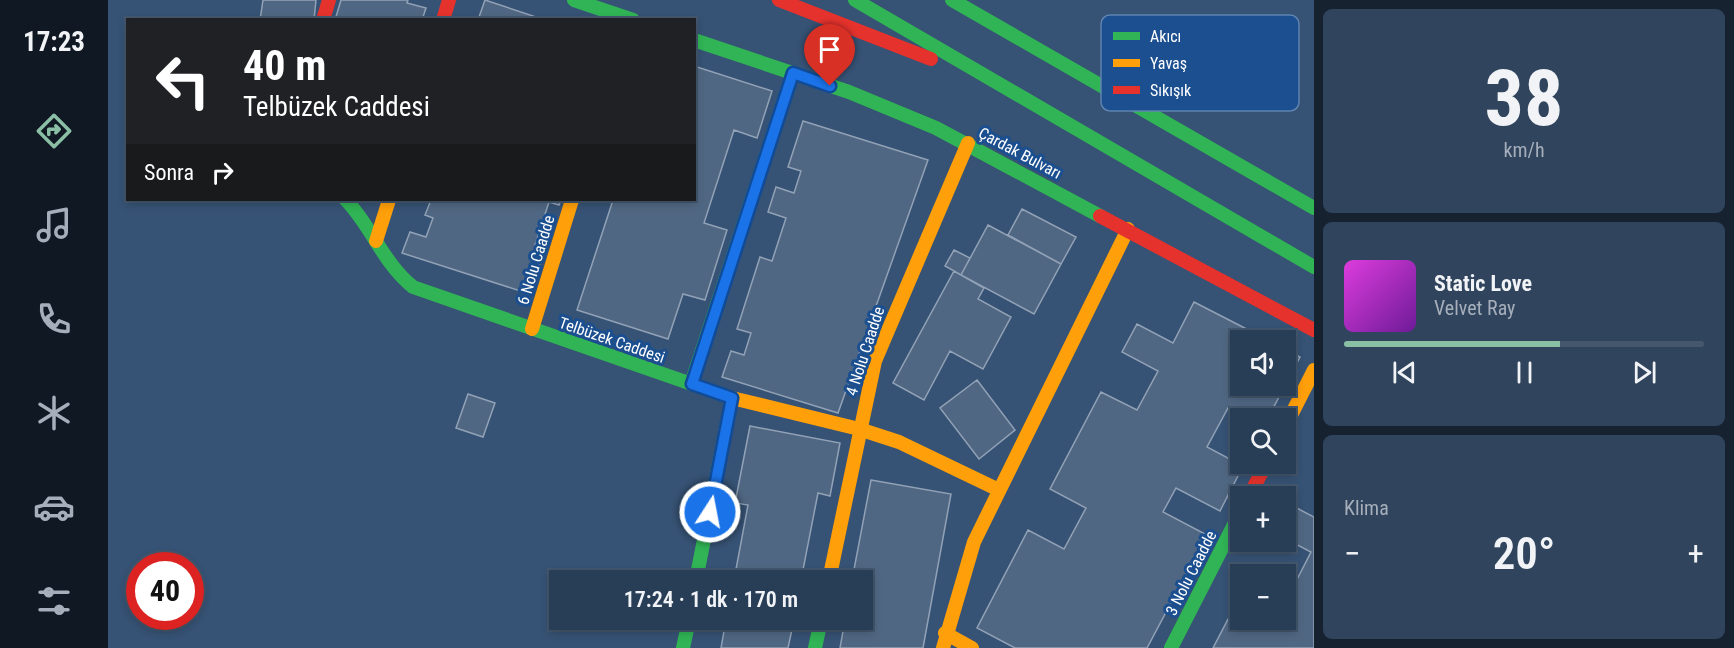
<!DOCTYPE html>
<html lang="tr">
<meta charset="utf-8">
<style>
:root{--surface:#283e57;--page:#30455d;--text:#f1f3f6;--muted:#a5aeba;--line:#44576d;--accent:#8abfa5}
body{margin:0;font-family:"Roboto Condensed",sans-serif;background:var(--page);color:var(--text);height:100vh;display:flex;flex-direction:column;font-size:22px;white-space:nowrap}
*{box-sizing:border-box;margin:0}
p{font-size:20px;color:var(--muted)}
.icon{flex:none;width:33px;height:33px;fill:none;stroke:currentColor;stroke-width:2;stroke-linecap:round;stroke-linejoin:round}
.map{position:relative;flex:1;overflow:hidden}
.panel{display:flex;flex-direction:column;gap:9px;padding:9px;background:#162230;width:420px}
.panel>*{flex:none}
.hud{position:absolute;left:18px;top:18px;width:570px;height:183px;border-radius:0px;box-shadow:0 3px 9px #0003,0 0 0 2px var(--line);background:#202124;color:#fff;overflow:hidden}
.tools{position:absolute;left:1122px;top:330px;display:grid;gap:12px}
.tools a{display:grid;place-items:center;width:66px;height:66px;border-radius:0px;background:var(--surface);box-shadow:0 3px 9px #0003,0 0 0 2px var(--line);font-size:30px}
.speed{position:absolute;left:18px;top:552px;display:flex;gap:12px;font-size:30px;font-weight:700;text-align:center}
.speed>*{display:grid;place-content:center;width:78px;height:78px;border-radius:50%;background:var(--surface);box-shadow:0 3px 9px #0003,0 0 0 2px var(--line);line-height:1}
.speed .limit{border:9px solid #d22;background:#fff;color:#111}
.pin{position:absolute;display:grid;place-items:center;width:51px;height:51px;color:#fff;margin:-62px -26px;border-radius:50% 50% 50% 0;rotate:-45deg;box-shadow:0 0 6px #0007}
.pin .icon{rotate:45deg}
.me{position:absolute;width:66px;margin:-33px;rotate:11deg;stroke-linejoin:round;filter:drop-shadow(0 0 4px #0008)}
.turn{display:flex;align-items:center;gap:21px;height:126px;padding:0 18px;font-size:27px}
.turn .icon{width:78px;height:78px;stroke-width:2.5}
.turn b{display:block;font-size:42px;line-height:51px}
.then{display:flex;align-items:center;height:57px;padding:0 18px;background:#0003;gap:12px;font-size:22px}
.big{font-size:45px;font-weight:600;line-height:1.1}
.panel .widget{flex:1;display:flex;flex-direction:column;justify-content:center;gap:9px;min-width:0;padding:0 21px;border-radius:9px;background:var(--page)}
.panel .dial{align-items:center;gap:0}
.dial b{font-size:78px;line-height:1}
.song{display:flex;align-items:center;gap:18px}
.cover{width:72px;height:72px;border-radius:9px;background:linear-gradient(135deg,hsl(300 70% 55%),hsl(280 70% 35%))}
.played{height:6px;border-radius:3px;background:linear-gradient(90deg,var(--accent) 60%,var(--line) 60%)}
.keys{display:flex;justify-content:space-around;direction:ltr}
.heat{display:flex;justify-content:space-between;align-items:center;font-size:33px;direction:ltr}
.trip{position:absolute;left:441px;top:570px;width:324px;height:60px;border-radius:0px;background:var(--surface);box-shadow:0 3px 9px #0003,0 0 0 2px var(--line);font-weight:600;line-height:60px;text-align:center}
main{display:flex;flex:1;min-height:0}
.tab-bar{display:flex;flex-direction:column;width:108px;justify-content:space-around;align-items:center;background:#101923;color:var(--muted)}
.tab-bar .icon{width:42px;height:42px}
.tab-bar .on{color:var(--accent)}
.tab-bar b{font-size:27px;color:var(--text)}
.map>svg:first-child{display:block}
.building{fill:#506783;stroke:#92a2b6;stroke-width:1.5}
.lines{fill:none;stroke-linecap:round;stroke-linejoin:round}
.fast{stroke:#30b455;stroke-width:14}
.slow{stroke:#ff9f0a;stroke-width:14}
.jam{stroke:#e5322d;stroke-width:14}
.route-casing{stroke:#114b97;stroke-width:15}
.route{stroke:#1a73e8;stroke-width:10}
.labels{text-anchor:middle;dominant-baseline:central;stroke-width:6;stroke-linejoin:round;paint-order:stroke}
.street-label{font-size:16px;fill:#fff;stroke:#1b4f8f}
.key{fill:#1b4f8f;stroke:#5f84b1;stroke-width:1.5}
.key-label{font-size:16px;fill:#fff}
</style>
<main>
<nav class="tab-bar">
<b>17:23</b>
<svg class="icon on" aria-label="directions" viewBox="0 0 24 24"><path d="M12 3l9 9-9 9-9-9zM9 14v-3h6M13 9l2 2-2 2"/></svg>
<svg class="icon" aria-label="music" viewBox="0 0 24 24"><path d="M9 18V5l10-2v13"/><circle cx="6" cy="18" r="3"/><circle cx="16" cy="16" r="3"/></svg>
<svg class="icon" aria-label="phone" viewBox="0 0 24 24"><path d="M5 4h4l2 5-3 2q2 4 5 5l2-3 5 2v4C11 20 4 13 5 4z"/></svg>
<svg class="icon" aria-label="climate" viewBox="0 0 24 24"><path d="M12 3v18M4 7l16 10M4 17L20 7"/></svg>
<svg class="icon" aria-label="car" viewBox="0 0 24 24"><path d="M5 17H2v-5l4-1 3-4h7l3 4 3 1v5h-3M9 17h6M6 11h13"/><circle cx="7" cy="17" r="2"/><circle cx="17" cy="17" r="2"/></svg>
<svg class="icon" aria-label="filters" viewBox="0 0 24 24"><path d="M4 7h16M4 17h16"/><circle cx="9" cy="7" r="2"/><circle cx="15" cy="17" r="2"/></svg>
</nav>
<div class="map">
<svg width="1206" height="648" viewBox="0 0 1206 648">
<rect width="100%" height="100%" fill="#365274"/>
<path class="building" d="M 155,0 L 208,0 L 206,20 L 152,20 Z
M 233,0 L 300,0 L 299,3 L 318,8 L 314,20 L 227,20 Z
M 377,0 L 437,20 L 370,20 Z
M 586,66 L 664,91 L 649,138 L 626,130 L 596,223 L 619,230 L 597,300 L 575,294 L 560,339 L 469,310 L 505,200 L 586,200 Z
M 695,121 L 820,160 L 730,413 L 614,377 L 623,351 L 636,355 L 643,333 L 629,329 L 652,257 L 664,261 L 678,218 L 660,212 L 668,187 L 686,193 L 693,171 L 680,167 Z
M 323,200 L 453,200 L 451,205 L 441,202 L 427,245 L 437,248 L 422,294 L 294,253 L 302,232 L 318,237 L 325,218 L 317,215 Z
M 914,209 L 968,237 L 953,264 L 900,235 Z
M 880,225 L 953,264 L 926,314 L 853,275 Z
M 846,250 L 862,258 L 853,275 L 837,266 Z
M 846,271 L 876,288 L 870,299 L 903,317 L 875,369 L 842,351 L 816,400 L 785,383 Z
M 1086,302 L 1160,340 L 1132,340 L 1132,386 L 1178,386 L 1178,350 L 1192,357 L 1160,418 L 1141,418 L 1120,408 L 1099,447 L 1135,466 L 1112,511 L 1068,488 L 1055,512 L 1099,535 L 1039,648 L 907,648 L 869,628 L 920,530 L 956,549 L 978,508 L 942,489 L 993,392 L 1029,410 L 1050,371 L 1014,352 L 1029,324 L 1065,343 Z
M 869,380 L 907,430 L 871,459 L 832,408 Z
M 360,394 L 387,403 L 375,437 L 348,428 Z
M 642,426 L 732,443 L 722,496 L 710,493 L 693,580 L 626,580 L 640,505 L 627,503 Z
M 763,480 L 843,494 L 815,648 L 732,648 L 737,620 L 754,620 L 754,580 L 744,580 Z
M 1181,504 L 1206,517 L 1206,648 L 1105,648 L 1132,596 L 1132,620 L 1178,620 L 1178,591 L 1182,593 L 1203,552 L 1178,539 L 1178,511 Z
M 618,620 L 686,620 L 680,648 L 613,648 Z"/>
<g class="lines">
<path class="fast" d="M 466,0 L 525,20
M 747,0 L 1206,267
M 844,0 L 1206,208
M 586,40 L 741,92 L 828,128 L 992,216
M 238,200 C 264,227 275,263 305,287 L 624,398 L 588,580
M 583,384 L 685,73
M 575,648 L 581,620
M 707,648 L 713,620
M 1063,648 L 1132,513"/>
<path class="slow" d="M 268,241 L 281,200
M 424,329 L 464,200
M 624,398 L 751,429 L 791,442 L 891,490
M 1178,425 L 1206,370
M 721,580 L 767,361 L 860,143
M 837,633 L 864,648
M 835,648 L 866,542 L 1020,229"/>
<path class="jam" d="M 671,0 L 823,59
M 215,20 L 221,0
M 335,20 L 341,0
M 992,216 L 1206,330
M 1141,496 L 1158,464"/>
</g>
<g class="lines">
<g class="route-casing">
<path id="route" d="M 602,512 L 624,398 L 584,384 L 685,73 L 722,86"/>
</g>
<use href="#route" class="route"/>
</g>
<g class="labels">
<g class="street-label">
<text transform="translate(912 153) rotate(28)">Çardak Bulvarı</text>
<text transform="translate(428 260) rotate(-73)">6 Nolu Caadde</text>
<text transform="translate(504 340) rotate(19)">Telbüzek Caddesi</text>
<text transform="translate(757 351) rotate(-72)">4 Nolu Caadde</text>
<text transform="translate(1083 573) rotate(-63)">3 Nolu Caadde</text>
</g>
</g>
<rect x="993" y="15" width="198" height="96" rx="9" class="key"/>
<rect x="1005" y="32" width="27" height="8" fill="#30b455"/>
<rect x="1005" y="59" width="27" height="8" fill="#ff9f0a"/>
<rect x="1005" y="86" width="27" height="8" fill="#e5322d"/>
<g class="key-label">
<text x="1042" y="42">Akıcı</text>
<text x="1042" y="69">Yavaş</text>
<text x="1042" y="96">Sıkışık</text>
</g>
</svg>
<div class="tools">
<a><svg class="icon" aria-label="sound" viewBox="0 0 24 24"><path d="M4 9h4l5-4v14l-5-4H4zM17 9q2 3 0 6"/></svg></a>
<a><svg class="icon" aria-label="search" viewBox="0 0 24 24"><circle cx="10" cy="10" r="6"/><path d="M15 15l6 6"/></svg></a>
<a>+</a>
<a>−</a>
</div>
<div class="speed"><div class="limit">40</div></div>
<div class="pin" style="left:722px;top:86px;background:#d93025"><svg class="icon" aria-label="arrive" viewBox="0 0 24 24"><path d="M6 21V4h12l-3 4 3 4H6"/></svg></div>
<svg class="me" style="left:602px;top:512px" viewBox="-20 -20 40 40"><circle r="17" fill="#1a73e8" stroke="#fff" stroke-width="3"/><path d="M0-11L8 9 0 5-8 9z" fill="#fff"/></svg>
<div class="trip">17:24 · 1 dk · 170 m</div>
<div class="hud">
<div class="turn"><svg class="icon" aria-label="left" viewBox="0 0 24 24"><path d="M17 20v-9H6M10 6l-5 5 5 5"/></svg><div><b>40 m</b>Telbüzek Caddesi</div></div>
<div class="then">Sonra<svg class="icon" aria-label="right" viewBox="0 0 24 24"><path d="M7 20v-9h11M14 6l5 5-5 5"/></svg></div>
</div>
</div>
<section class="panel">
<div class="widget dial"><b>38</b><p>km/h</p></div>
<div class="widget">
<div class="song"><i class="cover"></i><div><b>Static Love</b><p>Velvet Ray</p></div></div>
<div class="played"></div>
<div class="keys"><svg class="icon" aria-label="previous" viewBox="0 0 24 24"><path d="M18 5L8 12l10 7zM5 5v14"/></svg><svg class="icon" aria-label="pause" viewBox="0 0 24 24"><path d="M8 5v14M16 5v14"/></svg><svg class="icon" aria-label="next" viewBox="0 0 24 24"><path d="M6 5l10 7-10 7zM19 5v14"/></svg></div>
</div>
<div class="widget"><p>Klima</p>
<div class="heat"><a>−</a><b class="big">20°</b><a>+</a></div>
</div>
</section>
</main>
